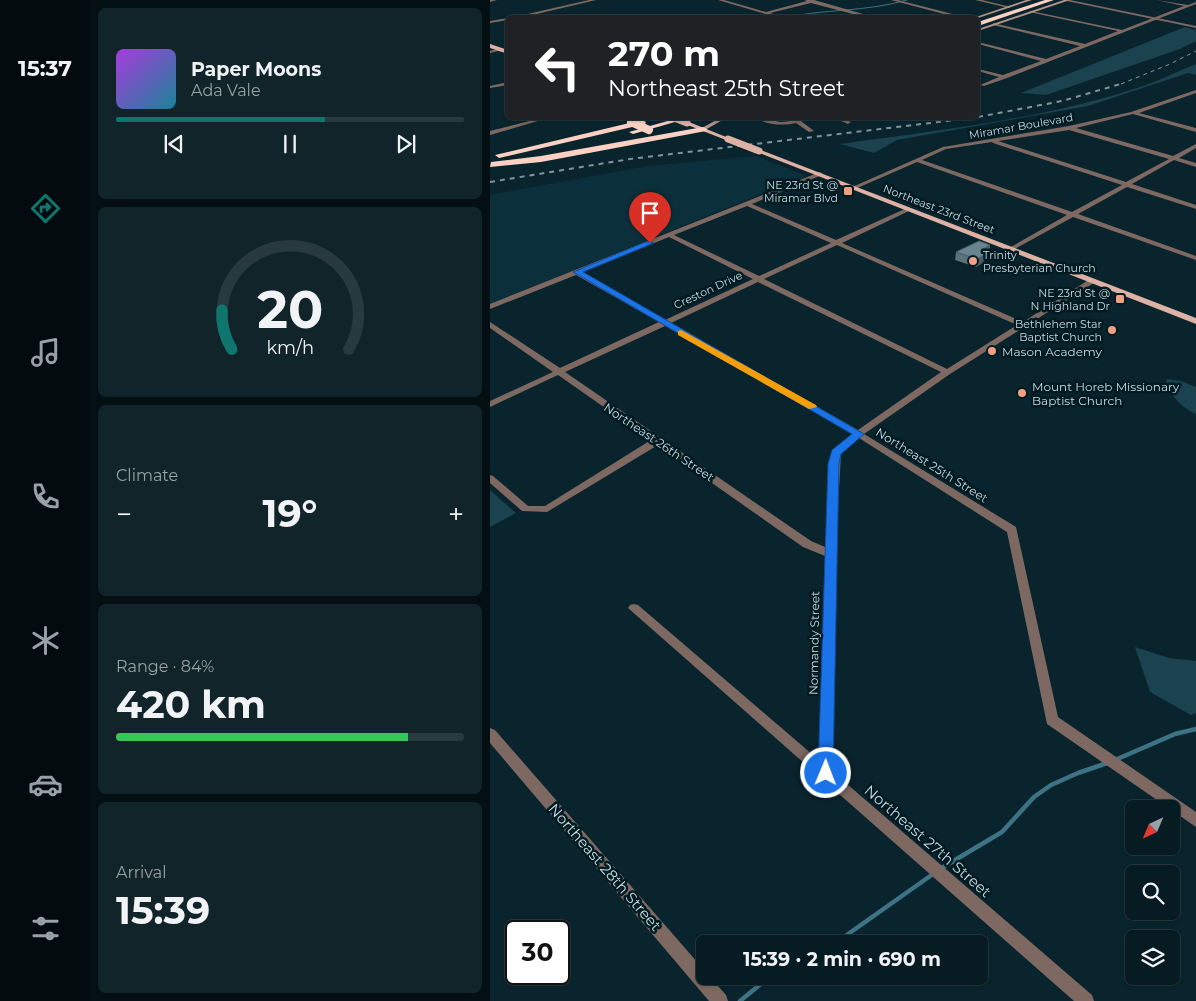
<!DOCTYPE html>
<meta charset="utf-8">
<style>
:root{--surface:#071b22;--page:#10242a;--text:#f1f3f6;--muted:#98a1a5;--line:#283940;--accent:#0f766e}
body{margin:0;font-family:Montserrat,sans-serif;background:var(--page);color:var(--text);height:100vh;display:flex;flex-direction:column;font-size:19px;white-space:nowrap}
*{box-sizing:border-box;margin:0}
p{font-size:16px;color:var(--muted)}
.icon{flex:none;width:28px;height:28px;fill:none;stroke:currentColor;stroke-width:2;stroke-linecap:round;stroke-linejoin:round}
.map{position:relative;flex:1;overflow:hidden}
.sheet{display:flex;flex-direction:column;gap:8px;padding:8px;background:#040f13;width:400px}
.sheet>*{flex:none}
.top-card{position:absolute;left:15px;top:15px;width:475px;height:105px;border-radius:8px;box-shadow:0 1px 4px #0004,0 0 0 1px var(--line);background:#202124;color:#fff;overflow:hidden}
.needle{width:32px;rotate:224deg}
.tools{position:absolute;left:635px;top:800px;display:grid;gap:10px}
.tools a{display:grid;place-items:center;width:55px;height:55px;border-radius:8px;background:var(--surface);box-shadow:0 1px 4px #0004,0 0 0 1px var(--line);font-size:25px}
.speed{position:absolute;left:15px;top:920px;display:flex;gap:10px;font-size:25px;font-weight:700;text-align:center}
.speed>*{display:grid;place-content:center;width:65px;height:65px;border-radius:50%;background:var(--surface);box-shadow:0 1px 4px #0004,0 0 0 1px var(--line);line-height:1}
.speed .limit{border:2px solid #111;border-radius:8px;background:#fff;color:#111}
.pin{position:absolute;display:grid;place-items:center;width:42px;height:42px;color:#fff;margin:-51px -21px;border-radius:50% 50% 50% 0;rotate:-45deg;box-shadow:0 0 5px #0007}
.pin .icon{rotate:45deg}
.me{position:absolute;width:55px;margin:-28px;rotate:1deg;stroke-linejoin:round;filter:drop-shadow(0 0 4px #0008)}
.turn{display:flex;align-items:center;gap:18px;height:105px;padding:0 20px;font-size:22px}
.turn .icon{width:65px;height:65px;stroke-width:2.5}
.turn b{display:block;font-size:35px;line-height:42px}
.big{font-size:38px;font-weight:700;line-height:1.1}
.sheet .card{flex:1;display:flex;flex-direction:column;justify-content:center;gap:8px;min-width:0;padding:0 18px;border-radius:8px;background:var(--page)}
.sheet .dial{align-items:center;gap:0}
.dial svg{height:130px;overflow:visible;fill:none;stroke:var(--line);stroke-width:7;stroke-linecap:round;text-anchor:middle}
.dial text{fill:var(--text);stroke:none}
.song{display:flex;align-items:center;gap:15px}
.cover{width:60px;height:60px;border-radius:8px;background:linear-gradient(135deg,hsl(280 70% 55%),hsl(190 70% 35%))}
.played{height:5px;border-radius:2px;background:linear-gradient(90deg,var(--accent) 60%,var(--line) 60%)}
.keys{display:flex;justify-content:space-around;direction:ltr}
.heat{display:flex;justify-content:space-between;align-items:center;font-size:28px;direction:ltr}
.charge{height:8px;border-radius:4px;background:linear-gradient(90deg,#34c759 84%,var(--line) 0)}
.trip{position:absolute;left:206px;top:935px;width:292px;height:50px;border-radius:8px;background:var(--surface);box-shadow:0 1px 4px #0004,0 0 0 1px var(--line);font-weight:700;line-height:50px;text-align:center}
main{display:flex;flex:1;min-height:0}
.menu{display:flex;flex-direction:column;width:90px;justify-content:space-around;align-items:center;background:#030b0e;color:var(--muted)}
.menu .icon{width:35px;height:35px}
.menu .on{color:var(--accent)}
.menu b{font-size:22px;color:var(--text)}
.map>svg:first-child{display:block}
.built{fill:#0b303c}
.green{fill:#1a424f}
.lines{fill:none;stroke-linecap:round;stroke-linejoin:round}
.stream-far1{stroke:#3e7386;stroke-width:1}
.stream{stroke:#3e7386;stroke-width:4.5}
.minor{fill:#7e6962;fill-rule:evenodd}
.tertiary{fill:#7e6962;fill-rule:evenodd}
.secondary{fill:#b39287;fill-rule:evenodd}
.primary{fill:#ddb1a4;fill-rule:evenodd}
.motorway{fill:#fcd1c4;fill-rule:evenodd}
.rail-far1{stroke:#81949c;stroke-width:1;stroke-dasharray:4 4;stroke-linecap:butt}
.rail{stroke:#81949c;stroke-width:2;stroke-dasharray:5 5;stroke-linecap:butt}
.primary-bridge{stroke:#ddb1a4;stroke-width:7}
.motorway-bridge{stroke:#fcd1c4;stroke-width:8}
.wall{fill:#5a727c}
.shaded-wall{fill:#4a5d65}
.building{fill:#698590;stroke:#4a5d65}
.route{fill:#1a73e8;stroke:#114b97}
.slow{fill:#f59e0b}
.poi-dot{fill:#f39f84;stroke:#011b23;stroke-width:2}
.labels{text-anchor:middle;dominant-baseline:central;stroke-width:5;stroke-linejoin:round;paint-order:stroke}
.far-street-label{font-size:11px;fill:#cbdae0;stroke:#011b23}
.far-poi-label{font-size:11px;fill:#cbdae0;stroke:#011b23;text-anchor:end}
.poi-label{font-size:12px;fill:#cbdae0;stroke:#011b23;text-anchor:start}
.street-label{font-size:12px;fill:#cbdae0;stroke:#011b23}
.near-street-label{font-size:15px;fill:#cbdae0;stroke:#011b23}
</style>
<main>
<nav class="menu">
<b>15:37</b>
<svg class="icon on" aria-label="directions" viewBox="0 0 24 24"><path d="M12 3l9 9-9 9-9-9zM9 14v-3h6M13 9l2 2-2 2"/></svg>
<svg class="icon" aria-label="music" viewBox="0 0 24 24"><path d="M9 18V5l10-2v13"/><circle cx="6" cy="18" r="3"/><circle cx="16" cy="16" r="3"/></svg>
<svg class="icon" aria-label="phone" viewBox="0 0 24 24"><path d="M5 4h4l2 5-3 2q2 4 5 5l2-3 5 2v4C11 20 4 13 5 4z"/></svg>
<svg class="icon" aria-label="climate" viewBox="0 0 24 24"><path d="M12 3v18M4 7l16 10M4 17L20 7"/></svg>
<svg class="icon" aria-label="car" viewBox="0 0 24 24"><path d="M5 17H2v-5l4-1 3-4h7l3 4 3 1v5h-3M9 17h6M6 11h13"/><circle cx="7" cy="17" r="2"/><circle cx="17" cy="17" r="2"/></svg>
<svg class="icon" aria-label="filters" viewBox="0 0 24 24"><path d="M4 7h16M4 17h16"/><circle cx="9" cy="7" r="2"/><circle cx="15" cy="17" r="2"/></svg>
</nav>
<section class="sheet">
<div class="card">
<div class="song"><i class="cover"></i><div><b>Paper Moons</b><p>Ada Vale</p></div></div>
<div class="played"></div>
<div class="keys"><svg class="icon" aria-label="previous" viewBox="0 0 24 24"><path d="M18 5L8 12l10 7zM5 5v14"/></svg><svg class="icon" aria-label="pause" viewBox="0 0 24 24"><path d="M8 5v14M16 5v14"/></svg><svg class="icon" aria-label="next" viewBox="0 0 24 24"><path d="M6 5l10 7-10 7zM19 5v14"/></svg></div>
</div>
<div class="card dial"><svg viewBox="0 0 100 80">
<path d="M14 69A42 42 0 1 1 86 69"/>
<path d="M14 69A42 42 0 0 1 8 45" stroke="#0f766e"/>
<text x="50" y="56" font-size="32" font-weight="700">20</text>
<text x="50" y="72" font-size="11">km/h</text>
</svg></div>
<div class="card"><p>Climate</p>
<div class="heat"><a>−</a><b class="big">19°</b><a>+</a></div>
</div>
<div class="card"><p>Range · 84%</p><b class="big">420 km</b><div class="charge"></div></div>
<div class="card"><p>Arrival</p><b class="big">15:39</b></div>
</section>
<div class="map">
<svg width="706" height="1001" viewBox="0 0 706 1001">
<rect width="100%" height="100%" fill="#09242d"/>
<path class="built" d="M 266,156 L 316,176 L 0,304 L 0,195 L 157,166 Z"/>
<path class="green" d="M 695,27 L 706,30 L 706,41 L 690,49 L 556,95 L 531,93 Z
M 706,64 L 706,75 L 698,73 L 598,106 L 407,140 L 384,153 L 350,144 C 451,130 555,119 653,86 C 671,80 688,71 706,64 Z
M 676,379 L 691,381 L 706,387 L 706,414 C 692,408 678,394 676,379 Z
M 0,490 L 26,513 L 0,527 Z
M 645,647 L 679,658 L 706,661 L 706,713 L 701,715 L 660,692 Z"/>
<g class="lines">
<path class="stream-far1" d="M 292,18 C 333,9 376,12 417,0"/>
<path class="stream" d="M 625,760 L 685,734 L 706,729
M 450,869 L 512,832 L 544,797 L 561,785 L 588,773 L 617,763
M 344,944 L 443,874
M 250,1001 L 272,983 L 285,976"/>
<path class="minor" d="M 0,0 L 7,0 L 0,2 Z
M 228,0 L 234,0 L 276,12 L 317,1 L 314,0 L 324,0 L 387,18 L 378,18 L 321,3 L 280,13 L 297,18 L 289,18 Z
M 401,0 L 408,0 L 478,18 L 469,18 Z
M 485,0 L 492,0 L 521,7 L 519,8 Z
M 666,0 L 698,5 L 706,2 L 706,4 L 517,78 L 494,86 L 490,85 L 509,77 L 488,71 L 488,69 L 513,75 L 551,61 L 488,44 L 488,42 L 556,59 L 590,46 L 503,25 L 503,23 L 595,44 L 628,31 L 539,12 L 541,11 L 632,30 L 694,6 Z
M 10,48 L 12,50 L 0,53 L 0,51 Z
M 18,82 L 18,85 L 0,88 L 0,86 Z
M 706,90 L 706,93 L 649,113 L 706,128 L 706,132 L 643,114 L 586,128 L 683,156 L 706,144 L 706,148 L 689,158 L 706,163 L 706,167 L 684,160 L 642,184 L 706,205 L 706,209 L 637,187 L 588,214 L 706,256 L 706,260 L 583,217 L 523,250 L 519,250 L 519,248 L 577,215 L 427,162 L 365,189 L 360,188 L 453,147 L 579,126 L 641,112 ZM 579,130 L 679,159 L 636,182 L 508,141 ZM 502,142 L 503,143 L 632,185 L 582,212 L 432,160 L 456,149 Z
M 266,118 C 274,117 282,121 290,122 C 300,122 309,118 318,118 L 311,121 L 324,131 L 319,132 L 306,123 C 292,126 278,125 266,118 Z
M 344,118 L 351,118 L 361,122 L 358,124 Z
M 330,172 L 333,174 L 332,175 L 262,204 L 346,240 L 417,208 L 421,208 L 421,210 L 352,243 L 533,322 L 600,279 L 607,281 L 460,374 L 374,434 L 526,527 L 568,717 L 706,812 L 706,827 L 557,724 L 517,532 L 369,438 L 351,454 L 344,576 L 343,772 L 602,995 L 604,1001 L 584,1001 L 138,608 L 140,605 L 144,604 L 148,605 L 330,761 L 335,556 L 313,547 L 168,445 L 57,512 L 32,511 L 0,483 L 0,475 L 3,476 L 38,506 L 55,506 L 161,440 L 68,375 L 0,407 L 0,401 L 63,372 L 0,328 L 0,322 L 70,368 L 169,322 L 86,275 L 0,309 L 0,304 ZM 257,206 L 341,243 L 269,276 L 184,235 ZM 179,237 L 263,279 L 175,320 L 93,272 ZM 347,245 L 527,325 L 457,369 L 274,279 ZM 268,282 L 451,372 L 368,430 L 181,323 ZM 175,326 L 362,434 L 341,453 L 335,547 L 321,541 L 75,372 Z
M 0,728 L 5,730 L 215,971 L 215,976 L 219,976 L 236,995 L 238,1001 L 219,1001 L 0,743 Z"/>
<path class="tertiary" d="M 99,0 L 106,0 L 30,18 L 20,18 Z
M 572,0 L 580,0 L 706,26 L 706,28 Z
M 18,18 L 18,20 L 0,23 L 0,21 Z
M 51,118 L 58,118 L 0,135 L 0,131 Z"/>
<path class="secondary" d="M 536,0 L 542,0 L 488,18 L 483,18 Z
M 574,0 L 580,0 L 488,31 L 488,29 Z
M 230,118 L 236,118 L 215,130 L 210,129 Z"/>
<path class="primary" d="M 0,44 L 18,50 L 18,54 L 0,48 Z
M 195,122 L 199,122 L 241,139 L 236,140 L 195,124 Z
M 267,150 L 271,150 L 706,318 L 706,324 L 267,152 Z"/>
<path class="motorway" d="M 555,0 L 564,0 L 488,26 L 488,22 Z
M 188,118 L 199,118 L 143,134 L 139,132 Z
M 152,120 L 156,122 L 155,124 L 9,158 L 5,155 Z
M 213,127 L 217,129 L 216,131 L 51,162 L 0,167 L 1,162 L 51,156 Z"/>
<path class="rail-far1" d="M 631,84 L 680,64 L 706,51"/>
<path class="rail" d="M 488,117 L 572,101 L 634,83
M 0,182 L 140,159 L 482,118"/>
<path class="primary-bridge" d="M 184,118 L 197,123
M 238,139 L 269,151"/>
<path class="motorway-bridge" d="M 141,122 L 159,130"/>
</g>
<path class="wall" d="M 500,245 L 499,252 L 498,253 L 497,260 L 486,267 L 465,260 L 466,252 Z"/>
<path class="shaded-wall" d="M 500,245 L 499,252 L 490,257 L 491,250 Z
M 498,253 L 497,260 L 486,267 L 487,259 Z"/>
<path class="building" d="M 489,241 L 500,245 L 491,250 L 498,253 L 487,259 L 466,252 Z"/>
<path class="route" d="M 158,241 L 164,243 L 93,272 L 374,434 L 351,454 L 349,464 L 343,773 L 341,778 L 336,780 L 330,778 L 328,773 L 338,464 L 342,450 L 362,434 L 83,272 Z"/>
<path class="slow" d="M 191,330 L 326,405 L 327,407 L 319,409 L 188,335 L 188,331 Z"/>
<g class="poi-dot">
<rect x="353" y="186" width="10" height="10" rx="2.5"/>
<circle cx="483" cy="261" r="5"/>
<rect x="625" y="294" width="10" height="10" rx="2.5"/>
<circle cx="622" cy="330" r="5"/>
<circle cx="502" cy="351" r="5"/>
<circle cx="532" cy="393" r="5"/>
</g>
<g class="labels">
<g class="far-street-label">
<text transform="translate(531 126) rotate(-10)">Miramar Boulevard</text>
<text transform="translate(449 209) rotate(21)">Northeast 23rd Street</text>
<text transform="translate(218 290) rotate(-25)">Creston Drive</text>
</g>
<g class="far-poi-label">
<text x="348" y="185">NE 23rd St @<tspan x="348" dy="13">Miramar Blvd</tspan></text>
<text x="493" y="255" text-anchor="start">Trinity<tspan x="493" dy="13">Presbyterian Church</tspan></text>
<text x="620" y="293">NE 23rd St @<tspan x="620" dy="13">N Highland Dr</tspan></text>
<text x="612" y="324">Bethlehem Star<tspan x="612" dy="13">Baptist Church</tspan></text>
</g>
<g class="poi-label">
<text x="512" y="351">Mason Academy</text>
<text x="542" y="386">Mount Horeb Missionary<tspan x="542" dy="14">Baptist Church</tspan></text>
</g>
<g class="street-label">
<text transform="translate(169 442) rotate(34)">Northeast 26th Street</text>
<text transform="translate(442 465) rotate(32)">Northeast 25th Street</text>
<text transform="translate(324 643) rotate(-89)">Normandy Street</text>
</g>
<g class="near-street-label">
<text transform="translate(438 841) rotate(41)">Northeast 27th Street</text>
<text transform="translate(115 867) rotate(49)">Northeast 28th Street</text>
</g>
</g>
</svg>
<div class="tools">
<a><svg class="needle" viewBox="-14 -14 28 28"><path d="M0-13l5 13h-10z" fill="#e53935"/><path d="M0 13l5-13h-10z" fill="#98a1a5"/></svg></a>
<a><svg class="icon" aria-label="search" viewBox="0 0 24 24"><circle cx="10" cy="10" r="6"/><path d="M15 15l6 6"/></svg></a>
<a><svg class="icon" aria-label="layers" viewBox="0 0 24 24"><path d="M12 4l9 5-9 5-9-5zM3 14l9 5 9-5"/></svg></a>
</div>
<div class="speed"><div class="limit">30</div></div>
<div class="pin" style="left:160px;top:243px;background:#d93025"><svg class="icon" aria-label="arrive" viewBox="0 0 24 24"><path d="M6 21V4h12l-3 4 3 4H6"/></svg></div>
<svg class="me" style="left:336px;top:773px" viewBox="-20 -20 40 40"><circle r="17" fill="#1a73e8" stroke="#fff" stroke-width="3"/><path d="M0-11L8 9 0 5-8 9z" fill="#fff"/></svg>
<div class="trip">15:39 · 2 min · 690 m</div>
<div class="top-card">
<div class="turn"><svg class="icon" aria-label="left" viewBox="0 0 24 24"><path d="M17 20v-9H6M10 6l-5 5 5 5"/></svg><div><b>270 m</b>Northeast 25th Street</div></div>
</div>
</div>
</main>
